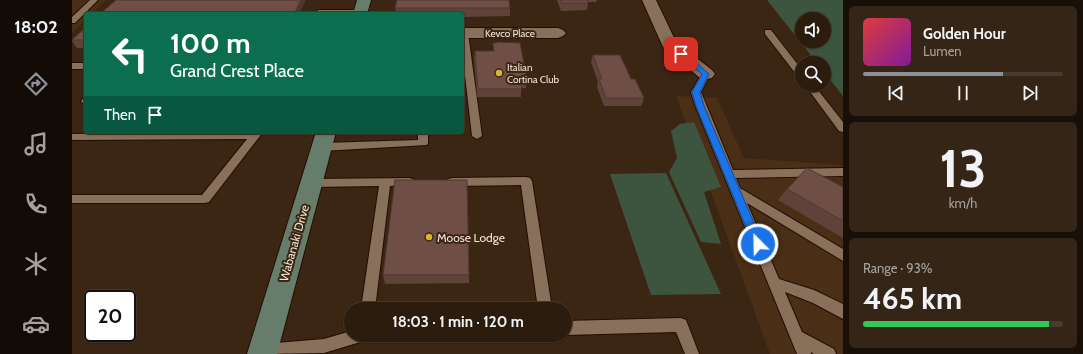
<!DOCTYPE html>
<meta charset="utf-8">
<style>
:root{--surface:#2c1c0e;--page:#342517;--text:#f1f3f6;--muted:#a6a19e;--line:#483a2e;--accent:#8c9099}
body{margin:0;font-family:Cabin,sans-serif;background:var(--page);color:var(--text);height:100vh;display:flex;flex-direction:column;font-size:15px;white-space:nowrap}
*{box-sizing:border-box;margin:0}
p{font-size:13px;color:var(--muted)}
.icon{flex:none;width:22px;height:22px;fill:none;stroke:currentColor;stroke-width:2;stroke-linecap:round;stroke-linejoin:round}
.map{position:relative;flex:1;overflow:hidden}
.details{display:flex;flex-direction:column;gap:6px;padding:6px;background:#180f08;width:240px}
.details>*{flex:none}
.banner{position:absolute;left:12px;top:12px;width:380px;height:122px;border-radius:4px;box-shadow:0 1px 3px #0004,0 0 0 1px var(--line);background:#0b6e4f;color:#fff;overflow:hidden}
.buttons{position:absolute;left:723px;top:12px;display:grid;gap:8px}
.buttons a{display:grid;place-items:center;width:36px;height:36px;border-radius:50%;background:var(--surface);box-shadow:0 1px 3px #0004,0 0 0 1px var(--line);font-size:20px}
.speed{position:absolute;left:12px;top:290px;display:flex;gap:8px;font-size:20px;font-weight:700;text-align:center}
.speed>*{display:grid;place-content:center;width:52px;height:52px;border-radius:50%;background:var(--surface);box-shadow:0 1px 3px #0004,0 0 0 1px var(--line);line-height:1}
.speed .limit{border:2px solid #111;border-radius:6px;background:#fff;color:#111}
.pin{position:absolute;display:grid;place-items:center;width:34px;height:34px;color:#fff;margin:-17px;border-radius:8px;box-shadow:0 2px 6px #0006}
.me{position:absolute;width:44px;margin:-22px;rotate:337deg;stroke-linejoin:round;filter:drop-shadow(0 0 3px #0008)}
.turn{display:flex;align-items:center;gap:14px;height:84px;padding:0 20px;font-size:18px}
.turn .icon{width:52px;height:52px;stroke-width:2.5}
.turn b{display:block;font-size:28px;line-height:34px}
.then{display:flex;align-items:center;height:38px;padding:0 20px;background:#0003;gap:8px;font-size:15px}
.big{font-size:30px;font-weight:800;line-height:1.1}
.details .card{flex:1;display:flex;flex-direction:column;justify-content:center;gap:6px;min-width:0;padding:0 14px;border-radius:6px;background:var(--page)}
.details .dial{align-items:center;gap:0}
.dial b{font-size:52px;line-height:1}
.song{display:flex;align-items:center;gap:12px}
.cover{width:48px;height:48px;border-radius:6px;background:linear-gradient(135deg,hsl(0 70% 55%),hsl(290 70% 35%))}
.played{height:4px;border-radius:2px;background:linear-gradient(90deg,var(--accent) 70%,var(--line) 70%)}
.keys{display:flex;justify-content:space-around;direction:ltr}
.charge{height:6px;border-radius:3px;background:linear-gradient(90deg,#34c759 93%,var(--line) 0)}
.trip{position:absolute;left:272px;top:302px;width:228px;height:40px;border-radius:20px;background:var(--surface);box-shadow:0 1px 3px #0004,0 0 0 1px var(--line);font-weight:800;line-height:40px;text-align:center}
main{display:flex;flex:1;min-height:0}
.tab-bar{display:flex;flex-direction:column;width:72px;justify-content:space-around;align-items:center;background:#120b06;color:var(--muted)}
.tab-bar .icon{width:28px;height:28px}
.tab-bar .active{color:var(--accent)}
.tab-bar b{font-size:18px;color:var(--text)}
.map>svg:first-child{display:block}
.built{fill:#4a2f16}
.green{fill:#3d543e;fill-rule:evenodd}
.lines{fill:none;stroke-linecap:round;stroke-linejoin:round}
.lane-casing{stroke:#220e00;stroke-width:2}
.street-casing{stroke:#220e00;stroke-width:2}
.secondary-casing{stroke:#220e00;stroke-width:2}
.lane{fill:#89705b;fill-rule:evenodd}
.street{fill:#89705b;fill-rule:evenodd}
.secondary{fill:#677d6c;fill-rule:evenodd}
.wall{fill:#5f433b}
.shaded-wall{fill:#4e3730}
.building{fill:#6f4e45;stroke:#4e3730}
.route{fill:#1a73e8;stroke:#114b97}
.poi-dot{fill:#d3b635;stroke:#3b2613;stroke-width:1.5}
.labels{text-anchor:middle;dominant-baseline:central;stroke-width:4;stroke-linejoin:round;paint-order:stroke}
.far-street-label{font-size:10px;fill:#f3e4d8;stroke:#3b2613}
.far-poi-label{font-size:10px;fill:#f3e4d8;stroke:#3b2613;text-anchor:start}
.poi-label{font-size:12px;fill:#f3e4d8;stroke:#3b2613;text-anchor:start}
.street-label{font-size:12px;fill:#f3e4d8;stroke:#3b2613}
</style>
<main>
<nav class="tab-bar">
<b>18:02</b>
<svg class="icon active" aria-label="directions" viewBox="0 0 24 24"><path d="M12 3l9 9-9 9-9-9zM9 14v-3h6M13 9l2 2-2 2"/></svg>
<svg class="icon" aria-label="music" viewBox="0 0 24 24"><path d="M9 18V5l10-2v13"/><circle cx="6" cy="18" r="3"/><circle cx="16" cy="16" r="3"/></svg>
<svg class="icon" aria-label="phone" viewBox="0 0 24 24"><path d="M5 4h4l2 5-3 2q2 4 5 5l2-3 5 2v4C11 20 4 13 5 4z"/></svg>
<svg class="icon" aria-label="climate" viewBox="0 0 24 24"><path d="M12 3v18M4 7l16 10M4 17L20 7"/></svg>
<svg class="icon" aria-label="car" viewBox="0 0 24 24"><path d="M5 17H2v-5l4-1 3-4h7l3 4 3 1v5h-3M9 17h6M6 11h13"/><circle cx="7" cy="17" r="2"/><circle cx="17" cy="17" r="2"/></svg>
</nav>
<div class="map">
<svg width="771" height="354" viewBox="0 0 771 354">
<rect width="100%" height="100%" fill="#3b2613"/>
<path class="built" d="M 0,0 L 34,0 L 20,14 L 14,14 L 14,20 L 0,33 Z
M 604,96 L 645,98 L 672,158 L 771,165 L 771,354 L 698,354 Z"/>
<path class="green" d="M 695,0 L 771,0 L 771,96 L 752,72 L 752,63 L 745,63 ZM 730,19 L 752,19 L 752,41 L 730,41 Z
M 622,122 L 649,187 L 632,192 L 649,244 L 629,242 L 597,172 L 605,158 L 599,131 L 608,124 Z
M 594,173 L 649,294 L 579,295 L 538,174 Z"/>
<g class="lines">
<g class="lane-casing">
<path id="lane" d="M 18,0 L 26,0 L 3,23 L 0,23 L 0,17 Z
M 246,10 L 289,10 L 293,12 L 290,14 L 248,14 L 245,12 Z
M 693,30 L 699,30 L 730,70 L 730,79 L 727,78 L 693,34 Z
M 390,31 L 395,31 L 396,33 L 410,136 L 405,139 L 400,136 L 390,49 Z
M 0,63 L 14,63 L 14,69 L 0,69 Z
M 634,71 L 638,74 L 629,92 L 661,170 L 771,168 L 771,176 L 664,178 L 668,188 L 771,249 L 771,261 L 675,203 L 707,279 L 742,290 L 771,304 L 771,319 L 741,303 L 713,292 L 730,332 L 762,349 L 764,354 L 742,354 L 739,352 L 739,354 L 725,354 L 623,105 L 619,92 L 631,72 Z
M 733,85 L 742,85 L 771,122 L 771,132 L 767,131 Z
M 14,97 L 14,105 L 9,102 L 11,98 Z
M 191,132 L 137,202 L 133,203 L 0,203 L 0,195 L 130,195 L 175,139 L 0,140 L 0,134 Z
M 346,132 L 356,132 L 356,143 L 355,145 L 250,151 L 246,150 L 245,147 L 246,144 L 250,143 L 346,140 Z
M 454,177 L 458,178 L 460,181 L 480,309 L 466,309 L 449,185 L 380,186 L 376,185 L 374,182 L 376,179 L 380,178 Z
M 337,178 L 341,179 L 343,182 L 341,185 L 318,186 L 303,309 L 289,309 L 307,186 L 239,187 L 235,186 L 233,183 L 235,180 L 239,179 Z
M 609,318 L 614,320 L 627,354 L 613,354 L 604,332 L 493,335 L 493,321 Z
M 279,331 L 279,335 L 297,335 L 295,340 L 252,353 L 186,354 L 185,351 L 187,346 L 192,344 L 252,339 Z"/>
</g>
<g class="street-casing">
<path id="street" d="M 570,0 L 584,0 L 604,42 L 640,70 L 643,74 L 640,78 L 634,79 L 628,78 L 591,47 Z
M 390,28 L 486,28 L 491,30 L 494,33 L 491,36 L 486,38 L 390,38 Z"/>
</g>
<g class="secondary-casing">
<path id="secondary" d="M 285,0 L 299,0 L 295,14 L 281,14 Z
M 244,132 L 264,132 L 205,354 L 175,354 Z"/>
</g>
<use href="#lane" class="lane"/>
<use href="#street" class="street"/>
<use href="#secondary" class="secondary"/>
</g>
<path class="wall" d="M 485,0 L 525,0 L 524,2 L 516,2 L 516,3 L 515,10 L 489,11 Z
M 323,8 L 438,8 L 438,16 L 390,17 L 390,14 L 324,14 Z
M 14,27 L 14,48 L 5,48 L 0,41 L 0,40 Z
M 421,43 L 455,80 L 454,88 L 449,88 L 449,97 L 405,97 L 402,59 L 403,51 L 421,51 Z
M 521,55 L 559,79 L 572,98 L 569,106 L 532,106 L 525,87 L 526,82 L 519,62 Z
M 771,187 L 771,238 L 706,200 L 715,189 Z
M 311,275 L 397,275 L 397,283 L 313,284 Z"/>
<path class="shaded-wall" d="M 229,0 L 234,0 L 227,14 L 222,14 Z"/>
<path class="building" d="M 44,0 L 229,0 L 222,14 L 28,14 Z
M 325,0 L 437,0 L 438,8 L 323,8 Z
M 489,0 L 515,0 L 516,3 L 490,3 Z
M 14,27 L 14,40 L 0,40 Z
M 425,42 L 448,43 L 455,80 L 448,80 L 450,89 L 406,89 L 403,51 L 422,51 L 421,43 L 425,43 Z
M 521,55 L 548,55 L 559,79 L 563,79 L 572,98 L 534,98 L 527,79 L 530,79 Z
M 735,168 L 771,187 L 771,221 L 715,189 Z
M 323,180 L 395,180 L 397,275 L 311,275 Z"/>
<path class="route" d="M 607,52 L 612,52 L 637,74 L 628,92 L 632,106 L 691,244 L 689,247 L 686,248 L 682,247 L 681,244 L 624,106 L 620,92 L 630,74 L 607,55 Z"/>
<g class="poi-dot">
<circle cx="427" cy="73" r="4"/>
<circle cx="357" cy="237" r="4"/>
</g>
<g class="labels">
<g class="far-street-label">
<text x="438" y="33">Kevco Place</text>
</g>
<g class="far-poi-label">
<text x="435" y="67">Italian<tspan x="435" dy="12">Cortina Club</tspan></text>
</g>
<g class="poi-label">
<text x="365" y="237">Moose Lodge</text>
</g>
<g class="street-label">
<text transform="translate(222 243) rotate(-74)">Wabanaki Drive</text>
</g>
</g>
</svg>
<div class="buttons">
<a><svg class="icon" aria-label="sound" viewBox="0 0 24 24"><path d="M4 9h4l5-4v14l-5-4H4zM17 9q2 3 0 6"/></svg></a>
<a><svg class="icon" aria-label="search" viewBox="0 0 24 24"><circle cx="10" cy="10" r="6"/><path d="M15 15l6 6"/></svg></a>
</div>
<div class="speed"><div class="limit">20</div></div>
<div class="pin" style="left:609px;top:54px;background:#d93025"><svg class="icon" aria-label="arrive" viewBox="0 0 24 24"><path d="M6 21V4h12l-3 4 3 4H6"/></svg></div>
<svg class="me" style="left:686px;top:244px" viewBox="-20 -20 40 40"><circle r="17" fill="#1a73e8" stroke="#fff" stroke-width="3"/><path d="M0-11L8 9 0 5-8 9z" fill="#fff"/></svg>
<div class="trip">18:03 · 1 min · 120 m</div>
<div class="banner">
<div class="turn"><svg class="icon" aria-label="left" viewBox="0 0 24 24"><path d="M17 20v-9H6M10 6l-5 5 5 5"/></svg><div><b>100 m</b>Grand Crest Place</div></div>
<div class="then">Then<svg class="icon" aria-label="arrive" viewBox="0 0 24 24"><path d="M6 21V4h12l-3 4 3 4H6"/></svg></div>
</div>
</div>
<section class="details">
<div class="card">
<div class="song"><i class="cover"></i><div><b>Golden Hour</b><p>Lumen</p></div></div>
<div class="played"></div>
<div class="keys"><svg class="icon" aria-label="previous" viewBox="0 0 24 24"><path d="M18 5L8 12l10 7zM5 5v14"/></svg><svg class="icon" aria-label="pause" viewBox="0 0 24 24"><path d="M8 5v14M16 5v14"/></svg><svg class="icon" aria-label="next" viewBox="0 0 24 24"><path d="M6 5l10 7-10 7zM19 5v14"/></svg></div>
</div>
<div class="card dial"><b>13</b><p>km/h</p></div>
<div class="card"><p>Range · 93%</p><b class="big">465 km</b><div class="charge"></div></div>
</section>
</main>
